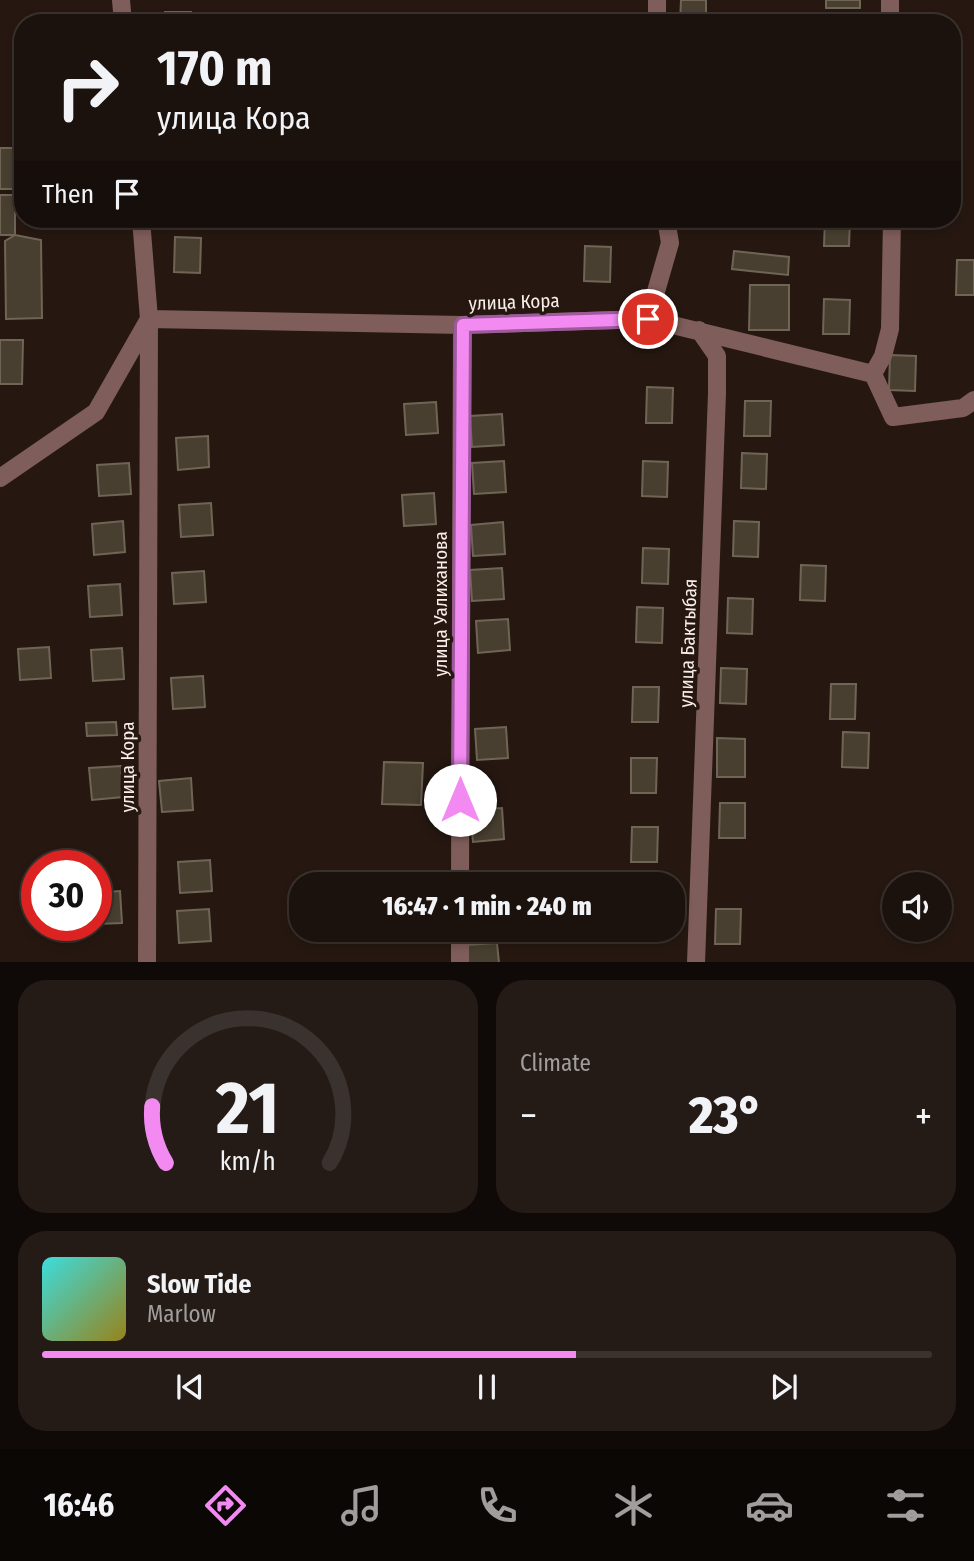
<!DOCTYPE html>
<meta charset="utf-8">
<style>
:root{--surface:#1c120d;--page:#251b16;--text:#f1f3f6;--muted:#a09e9d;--line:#3a322e;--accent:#f38af2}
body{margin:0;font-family:"Fira Sans Condensed",sans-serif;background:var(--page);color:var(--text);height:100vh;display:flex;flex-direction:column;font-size:26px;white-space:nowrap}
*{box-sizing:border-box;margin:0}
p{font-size:23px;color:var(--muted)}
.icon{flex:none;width:38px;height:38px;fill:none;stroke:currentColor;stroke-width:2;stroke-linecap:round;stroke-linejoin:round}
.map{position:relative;height:962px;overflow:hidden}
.panel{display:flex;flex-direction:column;gap:18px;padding:18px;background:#0f0a07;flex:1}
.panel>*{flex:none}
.hud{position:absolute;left:14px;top:14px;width:947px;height:214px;border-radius:28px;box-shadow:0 4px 10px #0003,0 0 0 2px var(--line);background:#1c120d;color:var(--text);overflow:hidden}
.fabs{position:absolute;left:882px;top:872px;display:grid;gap:14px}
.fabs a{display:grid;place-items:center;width:70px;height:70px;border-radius:50%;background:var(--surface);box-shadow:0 4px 10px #0003,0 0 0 2px var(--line);font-size:35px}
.speed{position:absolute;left:21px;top:850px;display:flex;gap:14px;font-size:35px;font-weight:700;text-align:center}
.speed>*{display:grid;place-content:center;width:91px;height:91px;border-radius:50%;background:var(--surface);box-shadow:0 4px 10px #0003,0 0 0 2px var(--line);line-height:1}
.speed .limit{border:10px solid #d22;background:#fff;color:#111}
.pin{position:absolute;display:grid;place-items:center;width:60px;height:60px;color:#fff;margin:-30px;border:4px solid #fff;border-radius:50%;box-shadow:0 2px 7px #0007}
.me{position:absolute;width:77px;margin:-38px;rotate:0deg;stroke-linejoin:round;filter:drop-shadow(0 0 5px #0008)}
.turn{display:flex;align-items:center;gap:24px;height:147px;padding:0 28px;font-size:32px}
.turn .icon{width:91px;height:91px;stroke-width:2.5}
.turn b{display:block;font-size:49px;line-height:60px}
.then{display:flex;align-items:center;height:66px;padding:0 28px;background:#0003;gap:14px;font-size:26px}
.big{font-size:52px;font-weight:800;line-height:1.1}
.panel .tile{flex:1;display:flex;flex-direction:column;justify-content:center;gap:10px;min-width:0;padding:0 24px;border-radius:28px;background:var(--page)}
.panel .dial{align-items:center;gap:0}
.dial svg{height:182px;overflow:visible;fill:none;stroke:var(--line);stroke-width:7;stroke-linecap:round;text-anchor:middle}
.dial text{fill:var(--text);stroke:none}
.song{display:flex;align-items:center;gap:21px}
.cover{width:84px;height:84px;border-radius:10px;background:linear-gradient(135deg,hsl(180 70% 55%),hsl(50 70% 35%))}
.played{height:7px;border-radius:4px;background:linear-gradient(90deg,var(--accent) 60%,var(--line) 60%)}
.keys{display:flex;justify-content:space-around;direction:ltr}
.heat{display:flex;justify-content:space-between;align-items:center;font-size:38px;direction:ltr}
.panel .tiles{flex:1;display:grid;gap:18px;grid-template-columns:1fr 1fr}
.tile:last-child{grid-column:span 2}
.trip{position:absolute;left:289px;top:872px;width:396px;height:70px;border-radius:28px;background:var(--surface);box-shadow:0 4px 10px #0003,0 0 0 2px var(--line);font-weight:800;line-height:70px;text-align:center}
.tab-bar{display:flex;height:112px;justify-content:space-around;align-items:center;background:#0b0705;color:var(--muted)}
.tab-bar .icon{width:49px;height:49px}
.tab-bar .active{color:var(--accent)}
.tab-bar b{font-size:32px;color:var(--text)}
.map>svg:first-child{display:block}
.building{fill:#483f30;stroke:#6f6555;stroke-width:2}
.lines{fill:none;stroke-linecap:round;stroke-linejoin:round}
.street{stroke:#7f5d5a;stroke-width:18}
.route-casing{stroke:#9e5a9d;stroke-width:18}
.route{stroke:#f38af2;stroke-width:12}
.labels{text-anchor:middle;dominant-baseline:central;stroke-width:7;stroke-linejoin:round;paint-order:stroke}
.street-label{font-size:19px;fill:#f9eee9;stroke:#261811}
</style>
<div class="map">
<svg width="974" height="963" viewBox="0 0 974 963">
<rect width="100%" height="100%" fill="#261811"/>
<path class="building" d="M 681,0 L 706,0 L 706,23 L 680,23 Z
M 826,0 L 860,0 L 860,8 L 826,8 Z
M 165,12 L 191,12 L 190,23 L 165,23 Z
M 916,17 L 942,18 L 942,23 L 916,23 Z
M 0,148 L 23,148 L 23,189 L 0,189 Z
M 0,195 L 15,195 L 15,235 L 0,235 Z
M 825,219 L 850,219 L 849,246 L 824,246 Z
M 15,235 L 41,240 L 42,318 L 6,319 L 5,241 Z
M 175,237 L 201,238 L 200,273 L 174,272 Z
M 585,246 L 611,247 L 610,282 L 584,281 Z
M 734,251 L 789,257 L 788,275 L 732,269 Z
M 957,260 L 974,260 L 974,295 L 956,295 Z
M 750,285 L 789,285 L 789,330 L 749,330 Z
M 824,299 L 850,300 L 849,334 L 823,334 Z
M 0,340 L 23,340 L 22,384 L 0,384 Z
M 890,355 L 916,356 L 915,391 L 889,390 Z
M 647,387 L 673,388 L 672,423 L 646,423 Z
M 745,401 L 771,401 L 770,436 L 744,436 Z
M 436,402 L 438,433 L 406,435 L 404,404 Z
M 502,414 L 504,445 L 472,447 L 470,416 Z
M 208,436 L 209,467 L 178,470 L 176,438 Z
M 742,453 L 767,454 L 766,489 L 741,488 Z
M 504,461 L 506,492 L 474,494 L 472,463 Z
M 643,461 L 668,462 L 667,497 L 642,496 Z
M 129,463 L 131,494 L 99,496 L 97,465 Z
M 434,493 L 436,524 L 404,526 L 402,495 Z
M 211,503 L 213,535 L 181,537 L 179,505 Z
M 123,521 L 125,552 L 94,555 L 92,524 Z
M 734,521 L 759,522 L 758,557 L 733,556 Z
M 503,522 L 505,554 L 473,556 L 471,525 Z
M 643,548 L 669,549 L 668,584 L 642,583 Z
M 801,565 L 826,566 L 825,601 L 800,600 Z
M 502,568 L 504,599 L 472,601 L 470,570 Z
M 204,571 L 206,602 L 174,604 L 172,573 Z
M 120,584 L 122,615 L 90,617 L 88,586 Z
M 728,598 L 753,599 L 752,634 L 727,633 Z
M 637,607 L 663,608 L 662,643 L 636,642 Z
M 508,619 L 510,650 L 478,653 L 476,621 Z
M 49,647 L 51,678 L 20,680 L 18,649 Z
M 122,648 L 124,679 L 93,681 L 91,650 Z
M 721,668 L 747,669 L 746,704 L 720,703 Z
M 203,676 L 205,707 L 173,709 L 171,678 Z
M 831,684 L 856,684 L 855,719 L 830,719 Z
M 633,687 L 659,687 L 658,722 L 632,722 Z
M 116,722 L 117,735 L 87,736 L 86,723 Z
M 506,727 L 508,758 L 477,760 L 475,729 Z
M 843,732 L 869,733 L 868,768 L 842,767 Z
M 717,738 L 745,739 L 745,777 L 717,777 Z
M 631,758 L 657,758 L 656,793 L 631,793 Z
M 384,762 L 423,763 L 421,805 L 382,804 Z
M 121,766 L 123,797 L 92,800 L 89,768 Z
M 191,778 L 193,810 L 162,812 L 159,781 Z
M 720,803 L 745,803 L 745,838 L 719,838 Z
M 502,808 L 504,839 L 473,842 L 470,810 Z
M 632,827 L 658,827 L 657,862 L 631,862 Z
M 210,860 L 212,891 L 180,893 L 178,862 Z
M 120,891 L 122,923 L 96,924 L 96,893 Z
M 209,909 L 211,941 L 179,943 L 177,911 Z
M 716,909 L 741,909 L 740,944 L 715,944 Z
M 497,943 L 499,963 L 467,963 L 466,945 Z"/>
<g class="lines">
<path class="street" d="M 121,0 L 123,23
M 890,0 L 890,23
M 657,23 L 657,0
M 141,219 L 149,319 L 147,963
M 648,319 L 670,243 L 666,219
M 873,374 L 883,356 L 890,329 L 892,219
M 873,374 L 893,417 L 963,408 L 974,400
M 0,478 L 96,412 L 149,319 L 462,325 L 648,319 L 873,374
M 460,884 L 462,325
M 460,963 L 460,929
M 696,963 L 717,393 L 717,356 L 699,330"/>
</g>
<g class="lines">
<g class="route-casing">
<path id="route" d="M 460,800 L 463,325 L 648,319"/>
</g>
<use href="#route" class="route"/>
</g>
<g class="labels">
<g class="street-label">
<text transform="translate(514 302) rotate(-2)">улица Кора</text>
<text transform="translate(440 604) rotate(-90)">улица Уалиханова</text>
<text transform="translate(688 643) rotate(-88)">улица Бактыбая</text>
<text transform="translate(127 767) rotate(-90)">улица Кора</text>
</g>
</g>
</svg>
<div class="fabs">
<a><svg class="icon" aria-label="sound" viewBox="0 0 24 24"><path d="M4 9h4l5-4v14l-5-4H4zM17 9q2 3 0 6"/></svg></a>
</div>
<div class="speed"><div class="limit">30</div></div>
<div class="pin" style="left:648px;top:319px;background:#d93025"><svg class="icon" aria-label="arrive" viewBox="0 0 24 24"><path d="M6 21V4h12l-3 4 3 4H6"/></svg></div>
<svg class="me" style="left:460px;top:800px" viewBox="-20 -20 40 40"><circle r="19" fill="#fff"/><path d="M0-13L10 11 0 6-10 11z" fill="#f38af2"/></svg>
<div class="trip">16:47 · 1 min · 240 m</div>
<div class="hud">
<div class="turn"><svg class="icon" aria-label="right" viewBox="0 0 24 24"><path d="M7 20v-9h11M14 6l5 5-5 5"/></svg><div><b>170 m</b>улица Кора</div></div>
<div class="then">Then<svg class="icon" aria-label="arrive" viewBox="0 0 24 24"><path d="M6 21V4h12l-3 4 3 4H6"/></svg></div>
</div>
</div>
<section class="panel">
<div class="tiles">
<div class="tile dial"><svg viewBox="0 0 100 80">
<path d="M14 69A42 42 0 1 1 86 69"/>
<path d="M14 69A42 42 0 0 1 8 44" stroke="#f38af2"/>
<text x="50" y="56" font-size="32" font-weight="700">21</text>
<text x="50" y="72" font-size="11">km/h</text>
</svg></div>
<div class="tile"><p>Climate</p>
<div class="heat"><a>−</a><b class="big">23°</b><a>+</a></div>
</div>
<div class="tile">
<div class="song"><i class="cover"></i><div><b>Slow Tide</b><p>Marlow</p></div></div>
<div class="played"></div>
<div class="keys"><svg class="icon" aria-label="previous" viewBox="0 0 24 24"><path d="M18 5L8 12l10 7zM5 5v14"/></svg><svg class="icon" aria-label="pause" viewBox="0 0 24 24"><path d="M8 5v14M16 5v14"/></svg><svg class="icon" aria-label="next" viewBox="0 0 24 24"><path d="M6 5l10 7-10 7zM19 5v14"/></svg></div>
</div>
</div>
</section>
<nav class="tab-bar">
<b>16:46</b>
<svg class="icon active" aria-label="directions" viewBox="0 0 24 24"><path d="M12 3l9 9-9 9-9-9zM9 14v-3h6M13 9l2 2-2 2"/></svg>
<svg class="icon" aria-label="music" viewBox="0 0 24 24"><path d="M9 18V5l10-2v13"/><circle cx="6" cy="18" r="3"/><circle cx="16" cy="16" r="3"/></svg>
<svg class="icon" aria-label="phone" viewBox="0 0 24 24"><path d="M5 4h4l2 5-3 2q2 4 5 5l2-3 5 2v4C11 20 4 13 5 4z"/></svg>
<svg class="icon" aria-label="climate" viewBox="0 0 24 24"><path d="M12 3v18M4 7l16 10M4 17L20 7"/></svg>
<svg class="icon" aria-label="car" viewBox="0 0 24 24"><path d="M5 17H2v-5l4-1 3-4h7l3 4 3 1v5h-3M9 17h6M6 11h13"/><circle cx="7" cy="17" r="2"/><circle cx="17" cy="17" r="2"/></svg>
<svg class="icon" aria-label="filters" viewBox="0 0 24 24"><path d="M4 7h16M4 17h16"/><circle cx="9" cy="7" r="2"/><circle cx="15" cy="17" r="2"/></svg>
</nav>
